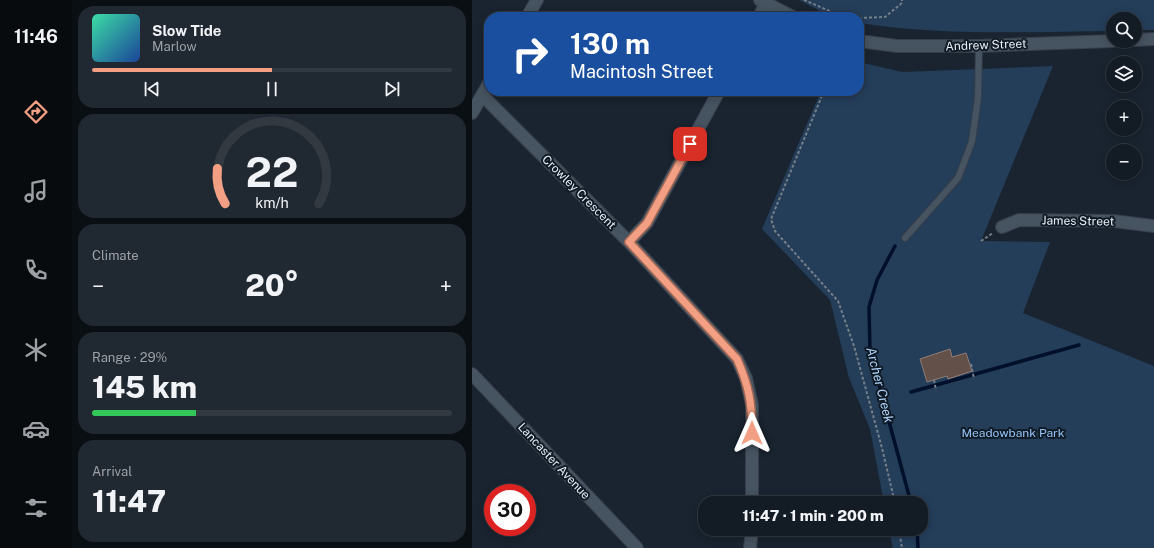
<!DOCTYPE html>
<meta charset="utf-8">
<style>
:root{--surface:#131b24;--page:#202831;--text:#f1f3f6;--muted:#9da1a6;--line:#323941;--accent:#f39f83}
body{margin:0;font-family:"Public Sans",sans-serif;background:var(--page);color:var(--text);height:100vh;display:flex;flex-direction:column;font-size:15px;white-space:nowrap}
*{box-sizing:border-box;margin:0}
p{font-size:13px;color:var(--muted)}
.icon{flex:none;width:22px;height:22px;fill:none;stroke:currentColor;stroke-width:2;stroke-linecap:round;stroke-linejoin:round}
.map{position:relative;flex:1;overflow:hidden}
.details{display:flex;flex-direction:column;gap:6px;padding:6px;background:#0a0f14;width:400px}
.details>*{flex:none}
.banner{position:absolute;left:12px;top:12px;width:380px;height:84px;border-radius:16px;box-shadow:0 2px 10px #0003,0 0 0 1px var(--line);background:#1a4fa0;color:#fff;overflow:hidden}
.buttons{position:absolute;left:634px;top:12px;display:grid;gap:8px}
.buttons a{display:grid;place-items:center;width:36px;height:36px;border-radius:50%;background:var(--surface);box-shadow:0 2px 10px #0003,0 0 0 1px var(--line);font-size:20px}
.speed{position:absolute;left:12px;top:484px;display:flex;gap:8px;font-size:20px;font-weight:700;text-align:center}
.speed>*{display:grid;place-content:center;width:52px;height:52px;border-radius:50%;background:var(--surface);box-shadow:0 2px 10px #0003,0 0 0 1px var(--line);line-height:1}
.speed .limit{border:6px solid #d22;background:#fff;color:#111}
.pin{position:absolute;display:grid;place-items:center;width:34px;height:34px;color:#fff;margin:-17px;border-radius:8px;box-shadow:0 2px 6px #0006}
.me{position:absolute;width:44px;margin:-22px;rotate:0deg;stroke-linejoin:round;filter:drop-shadow(0 0 3px #0008)}
.turn{display:flex;align-items:center;gap:14px;height:84px;padding:0 20px;font-size:18px}
.turn .icon{width:52px;height:52px;stroke-width:2.5}
.turn b{display:block;font-size:28px;line-height:34px}
.big{font-size:30px;font-weight:800;line-height:1.1}
.details .widget{flex:1;display:flex;flex-direction:column;justify-content:center;gap:6px;min-width:0;padding:0 14px;border-radius:16px;background:var(--page)}
.details .dial{align-items:center;gap:0}
.dial svg{height:104px;overflow:visible;fill:none;stroke:var(--line);stroke-width:7;stroke-linecap:round;text-anchor:middle}
.dial text{fill:var(--text);stroke:none}
.song{display:flex;align-items:center;gap:12px}
.cover{width:48px;height:48px;border-radius:6px;background:linear-gradient(135deg,hsl(160 70% 55%),hsl(220 70% 35%))}
.played{height:4px;border-radius:2px;background:linear-gradient(90deg,var(--accent) 50%,var(--line) 50%)}
.keys{display:flex;justify-content:space-around;direction:ltr}
.heat{display:flex;justify-content:space-between;align-items:center;font-size:22px;direction:ltr}
.charge{height:6px;border-radius:3px;background:linear-gradient(90deg,#34c759 29%,var(--line) 0)}
.trip{position:absolute;left:226px;top:496px;width:230px;height:40px;border-radius:16px;background:var(--surface);box-shadow:0 2px 10px #0003,0 0 0 1px var(--line);font-weight:800;line-height:40px;text-align:center}
main{display:flex;flex:1;min-height:0}
.menu{display:flex;flex-direction:column;width:72px;justify-content:space-around;align-items:center;background:#080b0e;color:var(--muted)}
.menu .icon{width:28px;height:28px}
.menu .selected{color:var(--accent)}
.menu b{font-size:18px;color:var(--text)}
.map>svg:first-child{display:block}
.green{fill:#243d59}
.lines{fill:none;stroke-linecap:round;stroke-linejoin:round}
.stream{stroke:#000f2a;stroke-width:3.5}
.building{fill:#625049;stroke:#927d76}
.lane-casing{stroke:#363e49;stroke-width:8}
.street-casing{stroke:#363e49;stroke-width:14}
.secondary-casing{stroke:#363e49;stroke-width:14}
.path{stroke:#757f89;stroke-width:2;stroke-dasharray:3 2;stroke-linecap:butt}
.lane{stroke:#465360;stroke-width:6}
.street{stroke:#465360;stroke-width:12}
.secondary{stroke:#465360;stroke-width:12}
.route-casing{stroke:#9e6755;stroke-width:10}
.route{stroke:#f39f83;stroke-width:7}
.labels{text-anchor:middle;dominant-baseline:central;stroke-width:4;stroke-linejoin:round;paint-order:stroke}
.street-label{font-size:12px;fill:#e6edf6;stroke:#101b26}
.park-label{font-size:12px;fill:#95c3f7;stroke:#101b26}
.water-label{font-size:13px;font-style:italic;fill:#aed1f8;stroke:#101b26}
</style>
<main>
<nav class="menu">
<b>11:46</b>
<svg class="icon selected" aria-label="directions" viewBox="0 0 24 24"><path d="M12 3l9 9-9 9-9-9zM9 14v-3h6M13 9l2 2-2 2"/></svg>
<svg class="icon" aria-label="music" viewBox="0 0 24 24"><path d="M9 18V5l10-2v13"/><circle cx="6" cy="18" r="3"/><circle cx="16" cy="16" r="3"/></svg>
<svg class="icon" aria-label="phone" viewBox="0 0 24 24"><path d="M5 4h4l2 5-3 2q2 4 5 5l2-3 5 2v4C11 20 4 13 5 4z"/></svg>
<svg class="icon" aria-label="climate" viewBox="0 0 24 24"><path d="M12 3v18M4 7l16 10M4 17L20 7"/></svg>
<svg class="icon" aria-label="car" viewBox="0 0 24 24"><path d="M5 17H2v-5l4-1 3-4h7l3 4 3 1v5h-3M9 17h6M6 11h13"/><circle cx="7" cy="17" r="2"/><circle cx="17" cy="17" r="2"/></svg>
<svg class="icon" aria-label="filters" viewBox="0 0 24 24"><path d="M4 7h16M4 17h16"/><circle cx="9" cy="7" r="2"/><circle cx="15" cy="17" r="2"/></svg>
</nav>
<section class="details">
<div class="widget">
<div class="song"><i class="cover"></i><div><b>Slow Tide</b><p>Marlow</p></div></div>
<div class="played"></div>
<div class="keys"><svg class="icon" aria-label="previous" viewBox="0 0 24 24"><path d="M18 5L8 12l10 7zM5 5v14"/></svg><svg class="icon" aria-label="pause" viewBox="0 0 24 24"><path d="M8 5v14M16 5v14"/></svg><svg class="icon" aria-label="next" viewBox="0 0 24 24"><path d="M6 5l10 7-10 7zM19 5v14"/></svg></div>
</div>
<div class="widget dial"><svg viewBox="0 0 100 80">
<path d="M14 69A42 42 0 1 1 86 69"/>
<path d="M14 69A42 42 0 0 1 8 42" stroke="#f39f83"/>
<text x="50" y="56" font-size="32" font-weight="700">22</text>
<text x="50" y="72" font-size="11">km/h</text>
</svg></div>
<div class="widget"><p>Climate</p>
<div class="heat"><a>−</a><b class="big">20°</b><a>+</a></div>
</div>
<div class="widget"><p>Range · 29%</p><b class="big">145 km</b><div class="charge"></div></div>
<div class="widget"><p>Arrival</p><b class="big">11:47</b></div>
</section>
<div class="map">
<svg width="682" height="548" viewBox="0 0 682 548">
<rect width="100%" height="100%" fill="#192430"/>
<path class="green" d="M 327,0 L 682,0 L 682,30 L 663,30 L 663,19 L 641,19 L 641,31 C 557,32 471,36 387,23 L 387,17 L 360,17 Z
M 387,62 L 430,72 L 581,66 L 509,241 L 578,242 L 551,313 L 682,366 L 682,548 L 421,548 L 417,529 L 449,529 L 449,503 L 412,503 L 398,429 L 377,378 L 358,300 L 290,229 L 349,91 L 387,91 Z"/>
<g class="lines">
<path class="stream" d="M 423,246 L 405,280 L 397,307 L 398,351 L 439,503
M 439,392 L 607,345
M 445,529 L 446,548"/>
</g>
<path class="building" d="M 478,349 L 480,357 L 494,353 L 500,371 L 476,379 L 475,376 L 455,382 L 448,359 Z"/>
<g class="lines">
<g class="lane-casing">
<path id="lane" d="M 433,238 L 486,178 L 496,152 L 500,141 L 506,98 L 507,46"/>
</g>
<g class="street-casing">
<path id="street" d="M 55,17 L 65,0
M 287,17 L 294,3
M 10,95 L 157,242 L 265,359 L 274,378 L 280,405 L 280,503
M 0,113 L 17,83
M 530,227 L 547,220 L 641,221 L 682,226
M 157,242 L 175,223 L 247,91
M 0,374 L 165,548
M 278,548 L 280,529"/>
</g>
<g class="secondary-casing">
<path id="secondary" d="M 288,0 L 321,17
M 663,40 L 682,39
M 387,41 L 425,46 L 507,46 L 641,41"/>
</g>
<path class="path" d="M 332,0 L 360,12 L 381,17
M 387,18 L 413,17 L 430,3 L 430,0
M 352,91 L 299,219 L 303,231 L 366,301 L 382,346 L 410,448 L 423,503
M 509,241 L 521,233
M 499,364 L 502,379
M 462,380 L 464,390
M 427,529 L 430,548"/>
<use href="#lane" class="lane"/>
<use href="#street" class="street"/>
<use href="#secondary" class="secondary"/>
</g>
<g class="lines">
<g class="route-casing">
<path id="route" d="M 218,144 L 175,223 L 157,242 L 265,359 C 277,386 280,403 280,433"/>
</g>
<use href="#route" class="route"/>
</g>
<g class="labels">
<g class="street-label">
<text transform="translate(514 45) rotate(-2)">Andrew Street</text>
<text transform="translate(107 192) rotate(45)">Crowley Crescent</text>
<text transform="translate(606 221) rotate(1)">James Street</text>
<text transform="translate(82 461) rotate(47)">Lancaster Avenue</text>
</g>
<g class="park-label">
<text x="541" y="433">Meadowbank Park</text>
</g>
<g class="water-label">
<text transform="translate(408 385) rotate(76)">Archer Creek</text>
</g>
</g>
</svg>
<div class="buttons">
<a><svg class="icon" aria-label="search" viewBox="0 0 24 24"><circle cx="10" cy="10" r="6"/><path d="M15 15l6 6"/></svg></a>
<a><svg class="icon" aria-label="layers" viewBox="0 0 24 24"><path d="M12 4l9 5-9 5-9-5zM3 14l9 5 9-5"/></svg></a>
<a>+</a>
<a>−</a>
</div>
<div class="speed"><div class="limit">30</div></div>
<div class="pin" style="left:218px;top:144px;background:#d93025"><svg class="icon" aria-label="arrive" viewBox="0 0 24 24"><path d="M6 21V4h12l-3 4 3 4H6"/></svg></div>
<svg class="me" style="left:280px;top:433px" viewBox="-20 -20 40 40"><path d="M0-17L14 15 0 8-14 15z" fill="#f39f83" stroke="#fff" stroke-width="4"/></svg>
<div class="trip">11:47 · 1 min · 200 m</div>
<div class="banner">
<div class="turn"><svg class="icon" aria-label="right" viewBox="0 0 24 24"><path d="M7 20v-9h11M14 6l5 5-5 5"/></svg><div><b>130 m</b>Macintosh Street</div></div>
</div>
</div>
</main>
